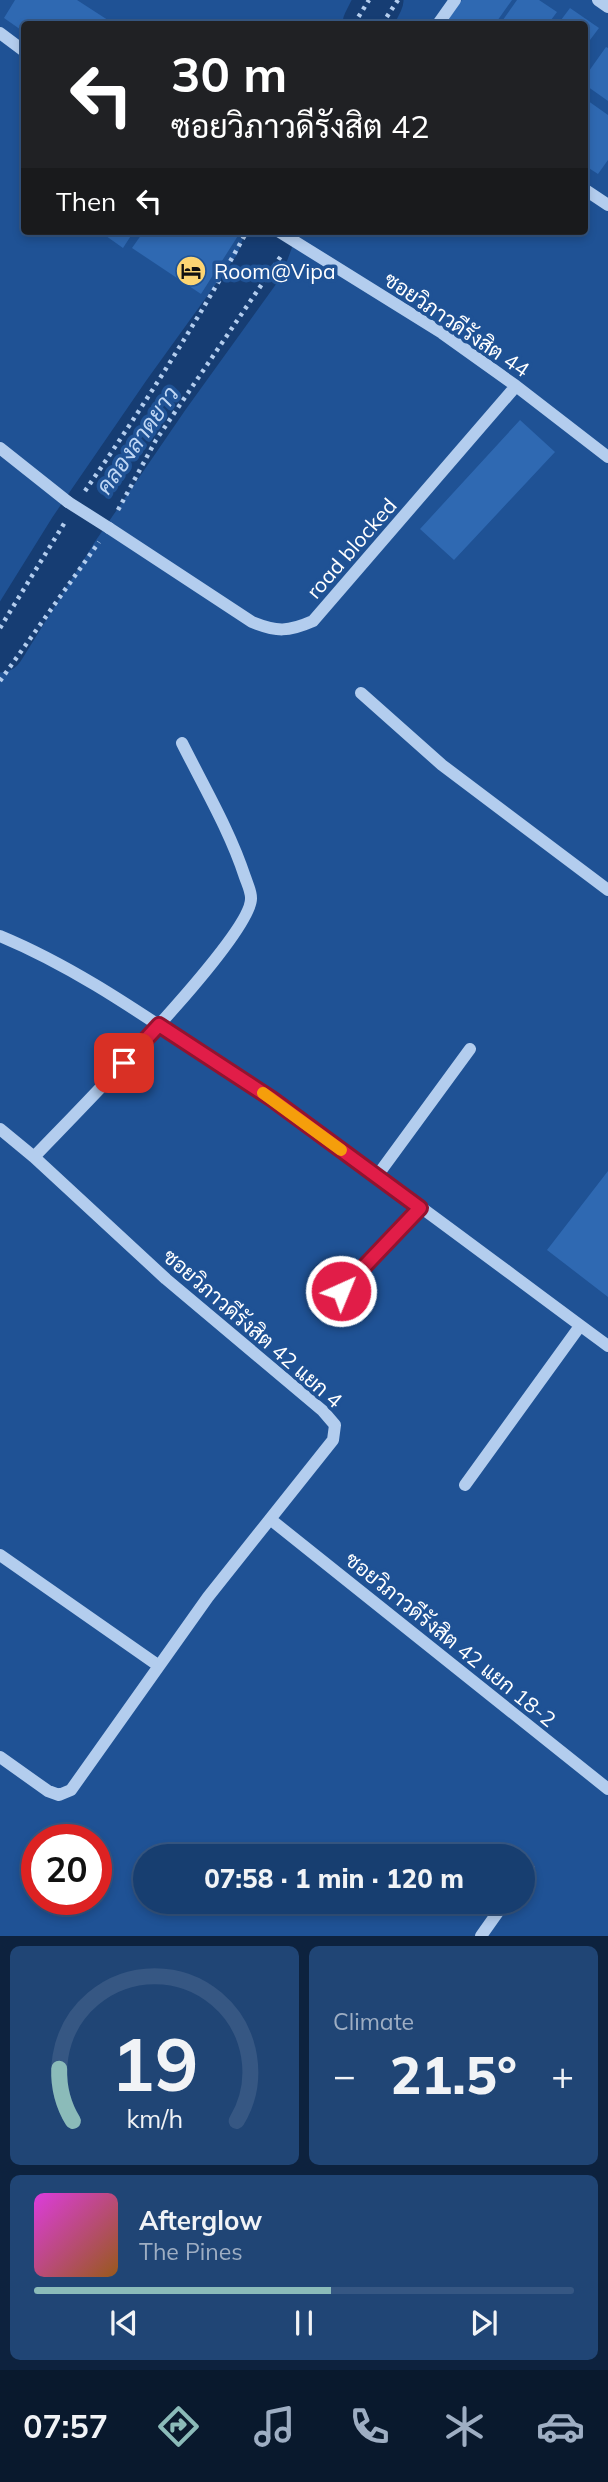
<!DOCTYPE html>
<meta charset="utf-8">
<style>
:root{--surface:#173e70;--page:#204575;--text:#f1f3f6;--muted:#9eaec3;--line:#365783;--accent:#8bbbb9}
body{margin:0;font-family:Mulish,Sarabun,sans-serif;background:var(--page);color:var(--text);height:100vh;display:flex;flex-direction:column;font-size:26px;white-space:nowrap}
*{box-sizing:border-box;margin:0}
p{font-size:23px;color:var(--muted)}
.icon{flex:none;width:38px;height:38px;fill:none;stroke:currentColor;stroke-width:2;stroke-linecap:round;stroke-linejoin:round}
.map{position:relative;height:1936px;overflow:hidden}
.details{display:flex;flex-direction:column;gap:10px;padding:10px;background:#0d223e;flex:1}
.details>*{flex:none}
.guide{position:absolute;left:21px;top:21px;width:567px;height:214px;border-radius:7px;box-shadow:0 4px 10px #0003,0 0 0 2px var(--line);background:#202124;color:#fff;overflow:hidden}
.speed{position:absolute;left:21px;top:1824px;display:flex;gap:14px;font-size:35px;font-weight:700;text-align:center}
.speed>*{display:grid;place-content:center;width:91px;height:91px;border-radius:50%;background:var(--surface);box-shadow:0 4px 10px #0003,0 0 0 2px var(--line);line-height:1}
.speed .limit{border:10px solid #d22;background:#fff;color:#111}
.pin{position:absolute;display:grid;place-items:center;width:60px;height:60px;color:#fff;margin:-30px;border-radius:14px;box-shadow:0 4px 10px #0006}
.me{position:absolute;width:77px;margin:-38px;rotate:44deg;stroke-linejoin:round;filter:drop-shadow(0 0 5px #0008)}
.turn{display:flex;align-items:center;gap:24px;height:147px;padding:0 35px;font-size:32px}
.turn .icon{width:91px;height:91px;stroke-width:2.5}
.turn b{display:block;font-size:49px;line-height:60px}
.then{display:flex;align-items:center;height:66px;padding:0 35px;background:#0003;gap:14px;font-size:26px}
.big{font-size:52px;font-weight:800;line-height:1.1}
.details .tile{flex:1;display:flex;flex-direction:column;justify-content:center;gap:10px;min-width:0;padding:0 24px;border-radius:10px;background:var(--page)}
.details .dial{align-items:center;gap:0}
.dial svg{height:182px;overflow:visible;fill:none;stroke:var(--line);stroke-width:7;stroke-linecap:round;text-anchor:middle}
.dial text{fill:var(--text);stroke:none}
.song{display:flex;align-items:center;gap:21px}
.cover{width:84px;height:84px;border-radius:10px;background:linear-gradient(135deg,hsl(300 70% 55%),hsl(30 70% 35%))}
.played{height:7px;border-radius:4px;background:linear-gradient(90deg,var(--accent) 55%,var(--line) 55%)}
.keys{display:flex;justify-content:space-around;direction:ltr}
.heat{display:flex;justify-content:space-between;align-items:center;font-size:38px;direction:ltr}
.details .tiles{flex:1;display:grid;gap:10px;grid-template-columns:1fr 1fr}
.tile:last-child{grid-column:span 2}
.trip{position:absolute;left:133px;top:1844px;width:402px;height:70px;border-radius:35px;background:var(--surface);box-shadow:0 4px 10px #0003,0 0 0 2px var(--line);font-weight:800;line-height:70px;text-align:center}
.menu{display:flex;height:112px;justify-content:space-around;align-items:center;background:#09192d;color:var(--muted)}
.menu .icon{width:49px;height:49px}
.menu .current{color:var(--accent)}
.menu b{font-size:32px;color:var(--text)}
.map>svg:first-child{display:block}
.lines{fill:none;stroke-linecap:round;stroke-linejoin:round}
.river{stroke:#163d73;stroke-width:49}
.building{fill:#2f69b2}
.path{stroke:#b3cdee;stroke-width:4.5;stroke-dasharray:3.5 5;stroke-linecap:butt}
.minor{stroke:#b3cdee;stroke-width:12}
.minor-bridge{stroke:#b3cdee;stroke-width:12}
.route-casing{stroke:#92132f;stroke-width:18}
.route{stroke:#e11d48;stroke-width:12}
.slow{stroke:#f59e0b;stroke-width:12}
.labels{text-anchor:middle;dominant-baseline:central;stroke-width:7;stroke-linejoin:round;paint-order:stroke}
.poi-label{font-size:21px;fill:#fff;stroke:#1f5295;text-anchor:start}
.street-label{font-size:21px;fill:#fff;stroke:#1f5295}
.water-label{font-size:23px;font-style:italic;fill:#bfd7f5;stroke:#1f5295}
</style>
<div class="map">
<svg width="608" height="1936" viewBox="0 0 608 1936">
<rect width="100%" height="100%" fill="#1f5295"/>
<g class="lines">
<path class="river" d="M 367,24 L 379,0
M 0,648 L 74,529 L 166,395 L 259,266 L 272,231"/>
</g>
<path class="building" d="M 15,0 L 77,0 L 114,24 L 24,24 L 24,32 L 4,18 Z
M 462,0 L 512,0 L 495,24 L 445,24 Z
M 517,0 L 539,0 L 557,12 L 548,24 L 500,24 Z
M 570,8 L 599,28 L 584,48 L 584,24 L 558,24 Z
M 606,47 L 608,48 L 608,101 L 584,84 L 584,78 Z
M 584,98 L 608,115 L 608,160 L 598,174 L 584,165 Z
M 99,231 L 134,231 L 123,248 Z
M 144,231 L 241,231 L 201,294 L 132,248 Z
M 520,420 L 555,452 L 454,560 L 420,529 Z
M 608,1171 L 608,1297 L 547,1250 Z"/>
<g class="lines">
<path class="path" d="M 354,24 L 369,0
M 382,24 L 398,0
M 85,491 C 143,407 198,321 247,231
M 118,510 L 156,440 L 281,256
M 0,628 L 65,522
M 0,681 L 99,542"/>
<path class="minor" d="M 598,0 L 608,7
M 438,24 L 455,0
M 0,33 L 24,51
M 584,189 L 608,205
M 278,231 L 442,333 L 516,386 L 608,457
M 0,448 L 68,502
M 109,528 L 252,622 C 277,632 288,632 313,621 L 516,386
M 361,693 L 442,765 L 608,890
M 0,936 C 70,965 133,1008 196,1050 C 338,1142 472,1246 608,1346
M 0,1129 L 34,1157
M 377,1176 L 470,1049
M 341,1291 L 420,1208
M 465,1485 L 580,1326
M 270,1519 L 608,1789
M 0,1555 L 159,1666
M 0,1757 L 48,1791 L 59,1795 L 71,1790 L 208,1597 L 333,1440 L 335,1425 L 323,1411 L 166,1279 L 34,1157 C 69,1120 253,936 251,898 C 251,891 247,883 245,877 C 230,831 204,787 182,743
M 523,1877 L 529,1869
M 481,1936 L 505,1902"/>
<path class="minor-bridge" d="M 68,502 L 109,528"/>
</g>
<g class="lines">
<g class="route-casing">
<path id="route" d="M 124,1063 L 159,1025 L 272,1099 L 420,1208 L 341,1291"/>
</g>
<use href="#route" class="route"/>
<path class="slow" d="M 263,1093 L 341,1150"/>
</g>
<defs>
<g id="hotel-disc" transform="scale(1.575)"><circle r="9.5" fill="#fcd573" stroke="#1f5295"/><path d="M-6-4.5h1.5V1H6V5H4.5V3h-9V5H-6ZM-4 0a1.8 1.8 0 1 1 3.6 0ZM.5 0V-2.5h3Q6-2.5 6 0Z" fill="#111"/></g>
</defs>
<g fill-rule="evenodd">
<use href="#hotel-disc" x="191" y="271"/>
</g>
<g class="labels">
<g class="poi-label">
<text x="214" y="271">Room@Vipa</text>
</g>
<g class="street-label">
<text transform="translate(457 324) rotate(34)">ซอยวิภาวดีรังสิต 44</text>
<text transform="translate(351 548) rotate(-49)">road blocked</text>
<text transform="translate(253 1328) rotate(41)">ซอยวิภาวดีรังสิต 42 แยก 4</text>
<text transform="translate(451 1639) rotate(39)">ซอยวิภาวดีรังสิต 42 แยก 18-2</text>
</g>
<g class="water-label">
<text transform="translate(137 440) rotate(-55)">คลองลาดยาว</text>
</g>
</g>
</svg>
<div class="speed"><div class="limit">20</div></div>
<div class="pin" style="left:124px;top:1063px;background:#d93025"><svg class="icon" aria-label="arrive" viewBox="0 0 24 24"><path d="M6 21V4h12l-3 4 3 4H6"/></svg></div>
<svg class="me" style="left:341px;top:1291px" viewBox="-20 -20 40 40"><circle r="17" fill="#e11d48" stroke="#fff" stroke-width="3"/><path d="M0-11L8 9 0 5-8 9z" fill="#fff"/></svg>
<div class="trip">07:58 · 1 min · 120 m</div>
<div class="guide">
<div class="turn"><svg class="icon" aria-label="left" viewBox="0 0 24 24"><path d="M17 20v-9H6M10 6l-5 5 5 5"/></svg><div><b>30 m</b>ซอยวิภาวดีรังสิต 42</div></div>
<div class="then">Then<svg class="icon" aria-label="left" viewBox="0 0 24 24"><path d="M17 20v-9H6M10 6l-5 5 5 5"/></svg></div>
</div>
</div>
<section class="details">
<div class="tiles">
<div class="tile dial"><svg viewBox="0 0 100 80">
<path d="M14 69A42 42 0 1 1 86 69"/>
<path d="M14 69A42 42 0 0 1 8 46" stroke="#8bbbb9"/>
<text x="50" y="56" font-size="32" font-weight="700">19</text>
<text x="50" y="72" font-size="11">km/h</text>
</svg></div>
<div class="tile"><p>Climate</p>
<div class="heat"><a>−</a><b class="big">21.5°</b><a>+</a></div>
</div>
<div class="tile">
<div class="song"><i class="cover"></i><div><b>Afterglow</b><p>The Pines</p></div></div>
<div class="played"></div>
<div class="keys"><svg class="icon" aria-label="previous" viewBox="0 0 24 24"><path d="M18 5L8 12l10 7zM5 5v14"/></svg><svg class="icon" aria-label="pause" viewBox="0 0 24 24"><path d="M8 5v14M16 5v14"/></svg><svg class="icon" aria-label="next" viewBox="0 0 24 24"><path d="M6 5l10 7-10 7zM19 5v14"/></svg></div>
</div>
</div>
</section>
<nav class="menu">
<b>07:57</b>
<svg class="icon current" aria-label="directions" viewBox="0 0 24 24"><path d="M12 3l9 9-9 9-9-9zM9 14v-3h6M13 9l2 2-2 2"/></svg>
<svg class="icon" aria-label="music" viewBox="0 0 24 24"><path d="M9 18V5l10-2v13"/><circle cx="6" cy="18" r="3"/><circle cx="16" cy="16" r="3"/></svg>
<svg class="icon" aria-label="phone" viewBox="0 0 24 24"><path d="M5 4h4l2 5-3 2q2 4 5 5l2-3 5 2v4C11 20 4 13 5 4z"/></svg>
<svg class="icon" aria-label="climate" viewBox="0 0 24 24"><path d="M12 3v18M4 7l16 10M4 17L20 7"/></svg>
<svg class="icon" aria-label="car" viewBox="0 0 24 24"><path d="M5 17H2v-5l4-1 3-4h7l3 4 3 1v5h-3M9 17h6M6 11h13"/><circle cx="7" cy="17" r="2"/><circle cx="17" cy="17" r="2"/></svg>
</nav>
